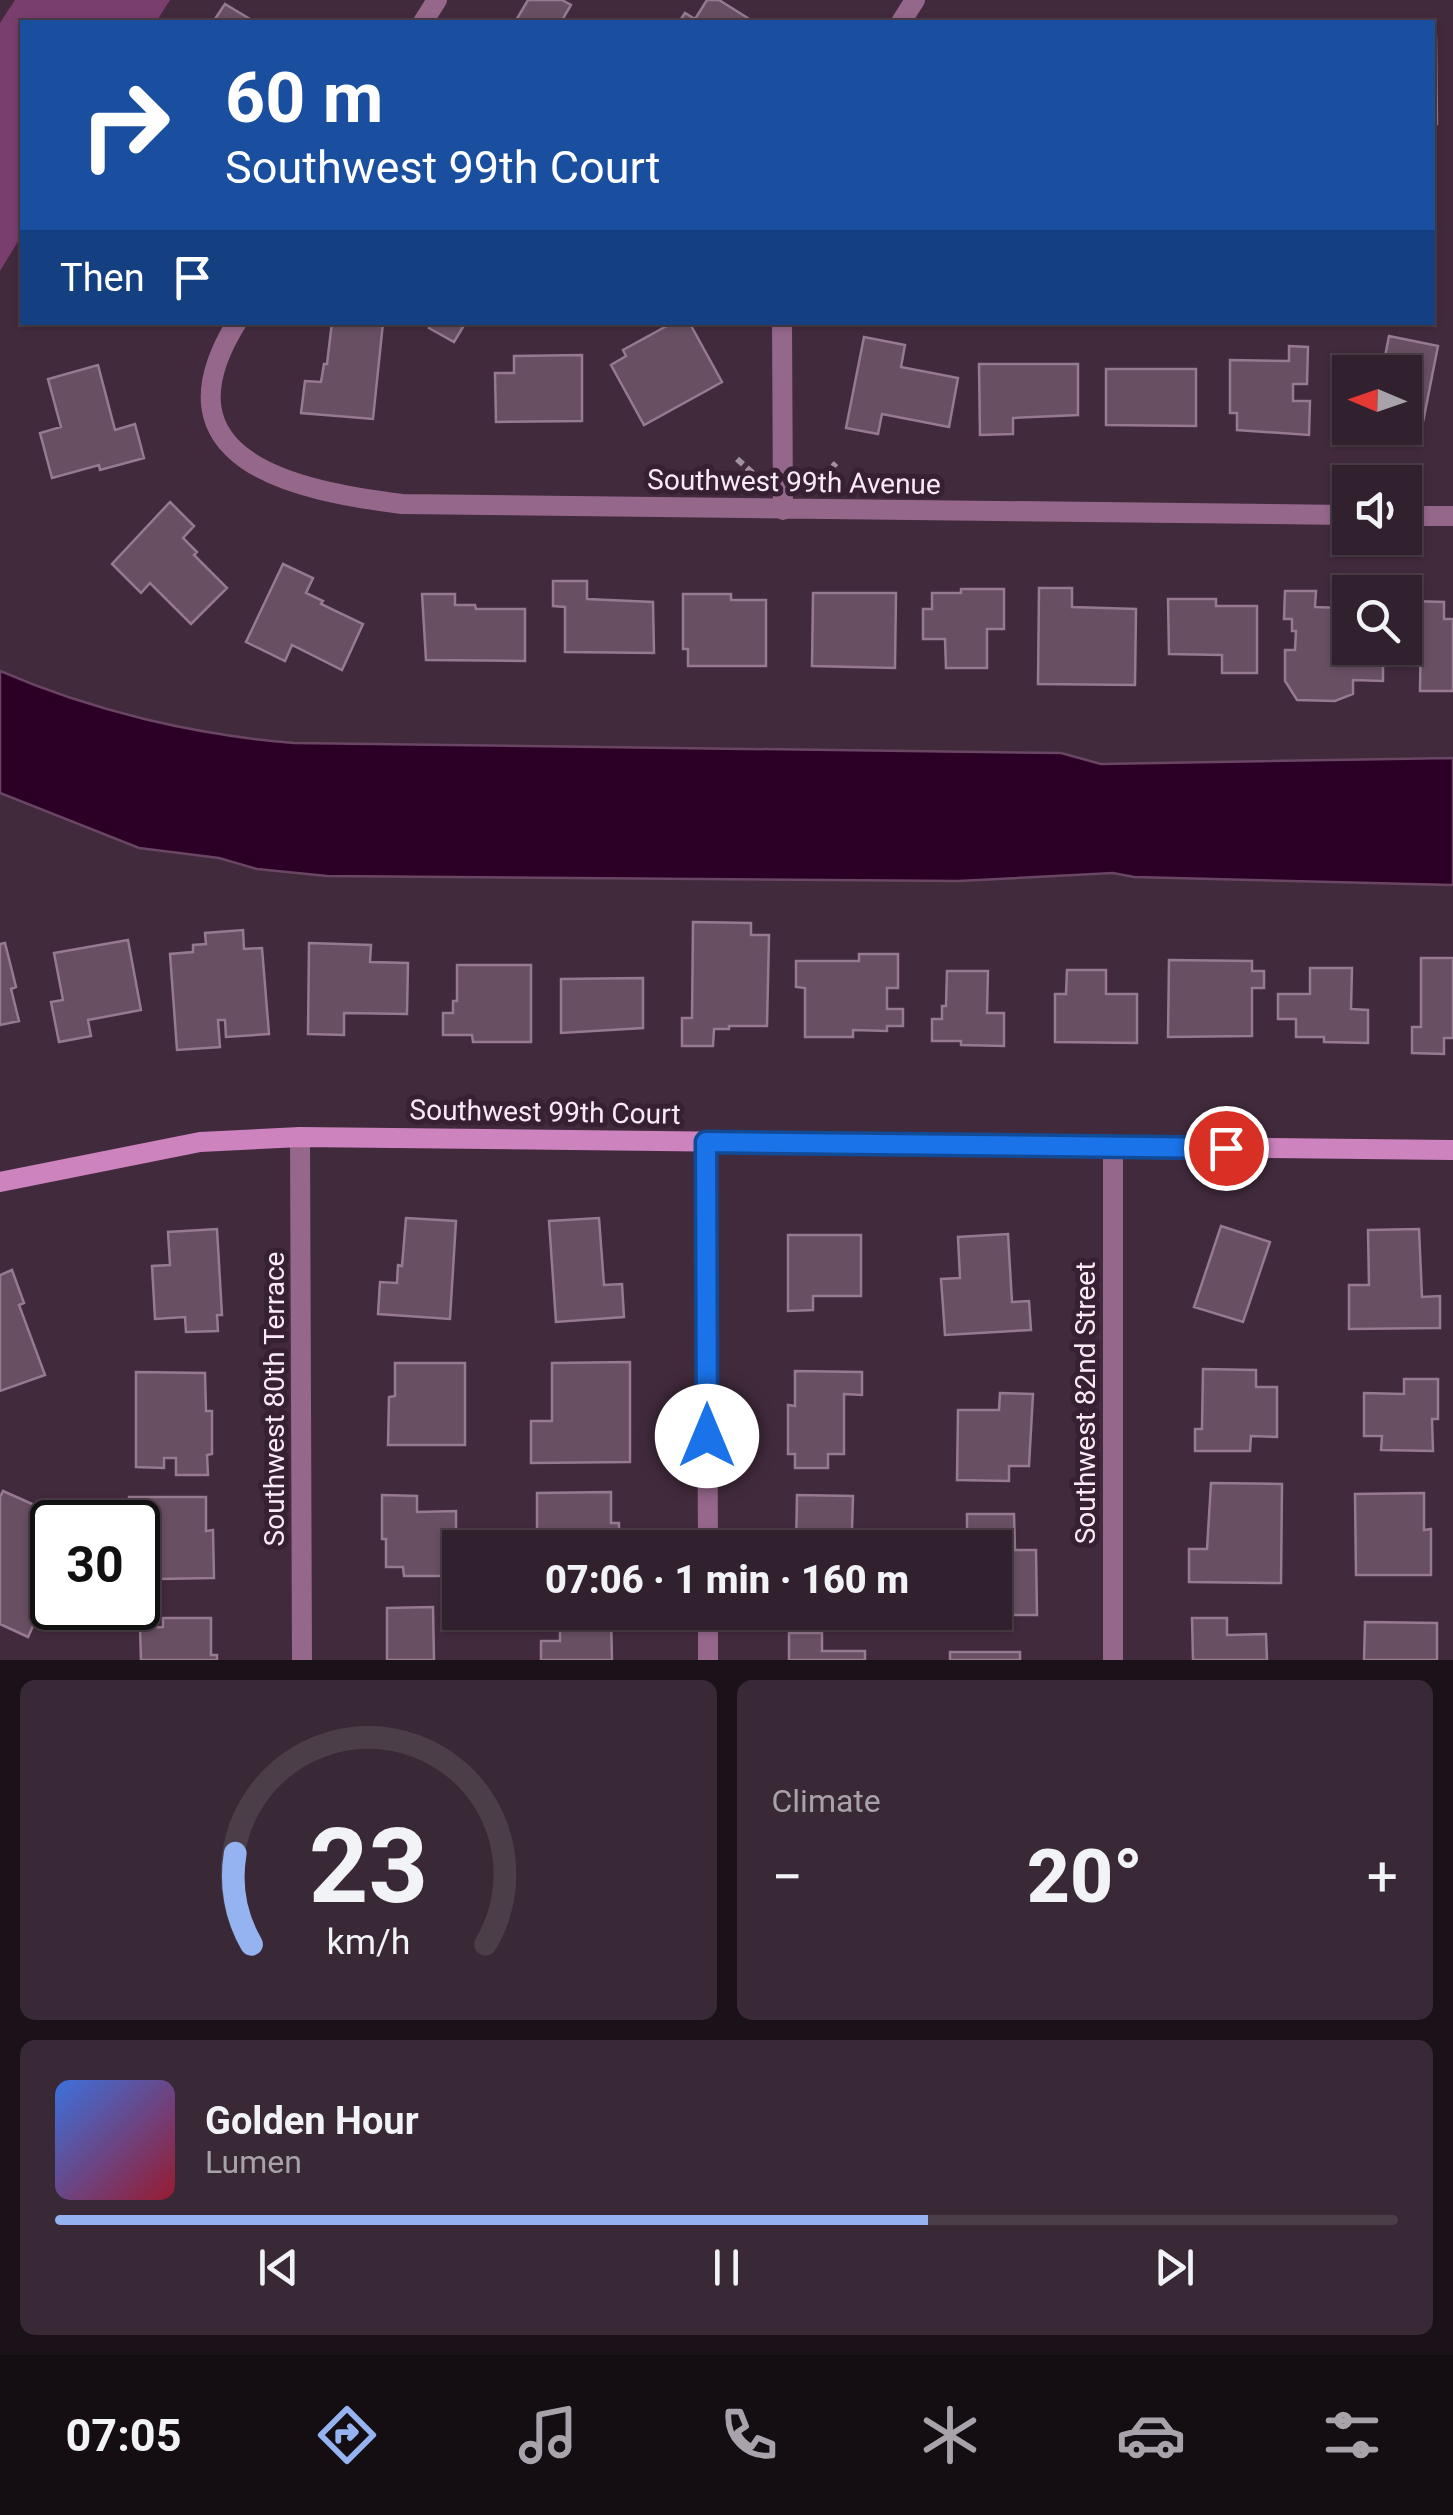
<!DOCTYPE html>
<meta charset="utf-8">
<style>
:root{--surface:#31202d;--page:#392835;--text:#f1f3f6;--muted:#a8a3aa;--line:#4c3e49;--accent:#95b2f1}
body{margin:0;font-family:Roboto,sans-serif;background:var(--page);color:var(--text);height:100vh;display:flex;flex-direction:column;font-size:38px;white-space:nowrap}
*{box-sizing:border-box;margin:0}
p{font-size:32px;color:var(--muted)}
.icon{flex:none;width:55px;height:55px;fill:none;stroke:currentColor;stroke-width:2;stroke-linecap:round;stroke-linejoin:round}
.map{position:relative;height:1660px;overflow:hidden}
.details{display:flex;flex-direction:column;gap:20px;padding:20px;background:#1b1219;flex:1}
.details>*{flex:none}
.banner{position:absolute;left:20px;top:20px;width:1415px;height:305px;border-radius:0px;box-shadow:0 2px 8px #0004,0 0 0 2px var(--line);background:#1a4fa0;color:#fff;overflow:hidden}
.needle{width:65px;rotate:272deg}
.buttons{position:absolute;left:1332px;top:355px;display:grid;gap:20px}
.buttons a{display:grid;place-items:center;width:90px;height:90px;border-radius:0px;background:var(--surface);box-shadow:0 2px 8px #0004,0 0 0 2px var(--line);font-size:50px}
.speed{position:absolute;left:30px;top:1500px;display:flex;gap:20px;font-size:50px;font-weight:700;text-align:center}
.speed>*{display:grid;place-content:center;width:130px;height:130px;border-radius:50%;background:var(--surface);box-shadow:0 2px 8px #0004,0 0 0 2px var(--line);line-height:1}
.speed .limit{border:5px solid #111;border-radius:15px;background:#fff;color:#111}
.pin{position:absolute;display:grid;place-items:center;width:85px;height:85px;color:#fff;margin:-42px;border:5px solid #fff;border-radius:50%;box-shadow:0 2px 10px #0007}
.me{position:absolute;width:110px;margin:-55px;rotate:0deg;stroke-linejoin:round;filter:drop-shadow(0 0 8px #0008)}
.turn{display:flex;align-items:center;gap:35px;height:210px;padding:0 40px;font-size:45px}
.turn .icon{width:130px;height:130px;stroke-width:2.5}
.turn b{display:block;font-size:70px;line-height:85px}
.then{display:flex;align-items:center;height:95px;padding:0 40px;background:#0003;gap:20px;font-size:38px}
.big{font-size:75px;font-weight:800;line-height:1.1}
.details .widget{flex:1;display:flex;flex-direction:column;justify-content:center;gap:15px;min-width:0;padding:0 35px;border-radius:15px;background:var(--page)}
.details .dial{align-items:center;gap:0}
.dial svg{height:260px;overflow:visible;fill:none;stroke:var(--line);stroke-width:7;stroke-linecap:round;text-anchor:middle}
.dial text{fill:var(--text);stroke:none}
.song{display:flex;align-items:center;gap:30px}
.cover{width:120px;height:120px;border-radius:15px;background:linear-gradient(135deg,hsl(220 70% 55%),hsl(350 70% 35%))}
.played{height:10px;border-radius:5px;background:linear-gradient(90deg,var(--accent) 65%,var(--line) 65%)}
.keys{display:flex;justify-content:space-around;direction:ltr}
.heat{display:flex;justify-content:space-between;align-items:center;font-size:55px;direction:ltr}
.details .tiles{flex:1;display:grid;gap:20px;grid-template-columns:1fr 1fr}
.widget:last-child{grid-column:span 2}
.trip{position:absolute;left:442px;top:1530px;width:570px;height:100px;border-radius:0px;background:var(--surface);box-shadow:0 2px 8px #0004,0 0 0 2px var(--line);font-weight:800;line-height:100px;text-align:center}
.tab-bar{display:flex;height:160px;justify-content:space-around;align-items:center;background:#140d12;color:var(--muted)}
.tab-bar .icon{width:70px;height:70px}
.tab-bar .on{color:var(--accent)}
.tab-bar b{font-size:45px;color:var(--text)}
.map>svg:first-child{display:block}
.green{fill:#793d6e}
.water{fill:#2c0026;stroke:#6a4664;stroke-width:2.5}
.building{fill:#684f62;stroke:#967a8f;stroke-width:2.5}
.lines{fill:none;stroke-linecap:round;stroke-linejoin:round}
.path{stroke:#a3909e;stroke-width:6;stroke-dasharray:8 5;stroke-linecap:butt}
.street{stroke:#95678b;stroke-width:20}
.secondary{stroke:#cd83be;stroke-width:20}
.route-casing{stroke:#114b97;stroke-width:25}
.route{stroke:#1a73e8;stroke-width:18}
.labels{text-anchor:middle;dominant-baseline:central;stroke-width:10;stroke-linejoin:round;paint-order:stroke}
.street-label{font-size:28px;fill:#f9eaf5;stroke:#362031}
</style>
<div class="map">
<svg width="1453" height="1660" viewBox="0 0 1453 1660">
<rect width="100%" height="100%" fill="#412a3c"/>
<path class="green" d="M 15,0 L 170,0 L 156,22 L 22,22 L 22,235 L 0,271 L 0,23 Z"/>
<path class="water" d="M 0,671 C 92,711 195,735 294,743 L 1061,753 L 1101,764 L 1453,758 L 1453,885 L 1134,877 L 1113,873 L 958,881 L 327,876 L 257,869 L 219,858 L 139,848 L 0,793 Z"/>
<path class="building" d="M 528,0 L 562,0 L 571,5 L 561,22 L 515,22 Z
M 707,0 L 719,0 L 754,22 L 679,22 L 685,13 L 695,19 Z
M 225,4 L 255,22 L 213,22 Z
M 1432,37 L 1436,37 L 1437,124 L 1432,124 Z
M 332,322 L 383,323 L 373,419 L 301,413 L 305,381 L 321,382 L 324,364 L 327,364 Z
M 432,322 L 456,322 L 463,327 L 454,342 L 429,328 Z
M 674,322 L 689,322 L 722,382 L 644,425 L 611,365 L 626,356 L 623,350 Z
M 1389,336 L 1438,346 L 1421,432 L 1400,428 L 1405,428 L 1405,372 L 1382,372 Z
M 864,337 L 905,345 L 901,367 L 958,378 L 949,427 L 882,414 L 878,434 L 846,428 Z
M 1289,346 L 1308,347 L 1307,384 L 1293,384 L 1293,401 L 1310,401 L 1309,435 L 1237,430 L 1237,413 L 1230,413 L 1230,360 L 1289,361 Z
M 582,355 L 582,421 L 496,422 L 495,373 L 514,373 L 514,356 Z
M 979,364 L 1078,364 L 1078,415 L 1013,418 L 1013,434 L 980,435 Z
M 98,365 L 115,430 L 135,424 L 144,458 L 100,470 L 99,465 L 52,478 L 40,433 L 61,427 L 48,379 Z
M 1106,369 L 1196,369 L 1196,426 L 1106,425 Z
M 170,502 L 194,526 L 183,538 L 197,552 L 194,555 L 227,588 L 191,624 L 150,583 L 141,593 L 112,564 Z
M 283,564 L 313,578 L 306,593 L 323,601 L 321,604 L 363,624 L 342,670 L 292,645 L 285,661 L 246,642 Z
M 553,581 L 587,581 L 587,599 L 653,602 L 654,653 L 565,652 L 565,607 L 553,606 Z
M 1039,588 L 1072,588 L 1072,607 L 1136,609 L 1135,685 L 1038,684 Z
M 961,589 L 1004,589 L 1004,629 L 987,629 L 987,668 L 946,668 L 945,639 L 923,639 L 923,609 L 932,609 L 932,593 L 961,593 Z
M 1285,591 L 1316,591 L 1315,607 L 1343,608 L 1343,612 L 1350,612 L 1350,648 L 1383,648 L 1383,681 L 1353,680 L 1353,694 L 1335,701 L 1297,700 L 1285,681 L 1285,650 L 1295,650 L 1296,631 L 1292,631 L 1292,619 L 1284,619 Z
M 813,593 L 896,593 L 895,668 L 812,666 Z
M 422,594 L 455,594 L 455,605 L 475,605 L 476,609 L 525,609 L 525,661 L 426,660 Z
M 683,594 L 731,594 L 731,600 L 766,600 L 766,666 L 688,666 L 688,649 L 683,649 Z
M 1168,599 L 1216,599 L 1216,606 L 1257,606 L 1257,673 L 1222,673 L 1222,655 L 1169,654 Z
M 1412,601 L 1444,602 L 1444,619 L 1453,619 L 1453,691 L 1420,691 L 1421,626 L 1412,626 Z
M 693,922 L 751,923 L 751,935 L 769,935 L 767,1026 L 729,1026 L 729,1029 L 714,1029 L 713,1046 L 682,1046 L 682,1018 L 692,1018 Z
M 243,930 L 244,949 L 262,948 L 269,1034 L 226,1037 L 225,1020 L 218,1020 L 220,1047 L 177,1050 L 170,954 L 193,952 L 193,945 L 206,944 L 205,933 Z
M 128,940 L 141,1010 L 88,1020 L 91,1036 L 59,1042 L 51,1002 L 63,1000 L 54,953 Z
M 5,943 L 16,987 L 11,989 L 19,1021 L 0,1025 L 0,944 Z
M 309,943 L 371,945 L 370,962 L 408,963 L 407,1014 L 344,1013 L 344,1035 L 308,1034 Z
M 859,954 L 898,954 L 898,988 L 887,988 L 887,1009 L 903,1009 L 903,1026 L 887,1026 L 887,1031 L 853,1030 L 853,1037 L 805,1037 L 805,988 L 796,987 L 796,961 L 859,961 Z
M 1421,958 L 1453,958 L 1453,1038 L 1444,1038 L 1444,1054 L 1412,1053 L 1412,1027 L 1421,1027 Z
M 1169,960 L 1252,961 L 1252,971 L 1264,971 L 1264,988 L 1252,988 L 1252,1036 L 1168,1037 Z
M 457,965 L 531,965 L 531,1042 L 473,1042 L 472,1035 L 443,1035 L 443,1013 L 453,1013 L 453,1001 L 457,1001 Z
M 1310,968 L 1352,968 L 1351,1009 L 1368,1010 L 1368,1043 L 1324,1042 L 1324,1037 L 1296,1037 L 1296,1019 L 1278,1019 L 1278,994 L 1310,994 Z
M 1067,970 L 1106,970 L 1106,994 L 1137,994 L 1137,1043 L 1055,1042 L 1055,994 L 1066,994 Z
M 947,971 L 988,971 L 987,1013 L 1004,1013 L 1004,1046 L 961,1045 L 961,1041 L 932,1041 L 932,1019 L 942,1019 L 942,1006 L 946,1006 Z
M 643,978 L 643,1028 L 561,1033 L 561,979 Z
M 406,1218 L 456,1221 L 450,1319 L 378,1314 L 380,1282 L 397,1283 L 398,1265 L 402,1266 Z
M 599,1218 L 604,1285 L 622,1284 L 624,1317 L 556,1322 L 549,1221 Z
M 1221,1226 L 1270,1242 L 1243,1322 L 1194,1307 Z
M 217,1229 L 222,1315 L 217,1315 L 218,1331 L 186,1332 L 185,1317 L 155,1319 L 152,1266 L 170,1265 L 168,1232 Z
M 1419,1229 L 1422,1297 L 1440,1296 L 1440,1328 L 1349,1329 L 1349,1285 L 1369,1285 L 1368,1230 Z
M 1008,1234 L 1012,1302 L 1029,1301 L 1031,1330 L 945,1335 L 941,1279 L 960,1278 L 958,1237 Z
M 788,1235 L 861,1235 L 861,1296 L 813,1296 L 813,1310 L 788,1311 Z
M 12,1270 L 24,1303 L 19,1305 L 45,1375 L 0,1391 L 0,1275 Z
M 630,1362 L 630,1462 L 531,1463 L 531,1421 L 552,1421 L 552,1363 Z
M 395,1363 L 465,1363 L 465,1445 L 388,1445 L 389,1397 L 395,1396 Z
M 1203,1369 L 1256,1370 L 1256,1387 L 1277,1387 L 1277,1437 L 1251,1436 L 1250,1451 L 1195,1451 L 1195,1429 L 1202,1429 Z
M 795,1371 L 862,1372 L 862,1395 L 844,1394 L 844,1454 L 828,1454 L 828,1468 L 795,1468 L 795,1454 L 788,1454 L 788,1405 L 795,1406 Z
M 136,1372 L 205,1373 L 206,1411 L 212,1411 L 212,1454 L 207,1455 L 208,1475 L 176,1475 L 176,1458 L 164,1458 L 164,1468 L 136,1467 Z
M 1404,1379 L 1438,1379 L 1438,1419 L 1432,1419 L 1433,1451 L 1381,1450 L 1382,1436 L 1364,1436 L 1364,1393 L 1404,1394 Z
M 1000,1393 L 1033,1394 L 1029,1466 L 1009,1466 L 1009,1481 L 957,1480 L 958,1410 L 999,1410 Z
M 1211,1483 L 1282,1484 L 1281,1583 L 1189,1582 L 1189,1549 L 1207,1549 Z
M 3,1491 L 50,1512 L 38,1538 L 52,1544 L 52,1564 L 45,1580 L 52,1584 L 28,1637 L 0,1624 L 0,1497 Z
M 611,1492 L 611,1523 L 619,1523 L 619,1548 L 537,1548 L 537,1493 Z
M 1424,1493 L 1424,1530 L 1431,1529 L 1431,1575 L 1356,1575 L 1355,1494 Z
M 382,1495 L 417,1496 L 417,1512 L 456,1511 L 456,1576 L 404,1576 L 403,1567 L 386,1567 L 386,1539 L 382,1539 Z
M 797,1495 L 853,1496 L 852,1530 L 868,1530 L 868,1548 L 796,1548 Z
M 129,1497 L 206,1497 L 206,1531 L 213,1530 L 214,1578 L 158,1579 L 158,1569 L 138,1569 L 138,1522 L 129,1522 Z
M 967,1514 L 1014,1514 L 1015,1550 L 1036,1550 L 1037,1615 L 948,1615 L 948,1612 L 995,1612 L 995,1548 L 967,1548 Z
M 433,1607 L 434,1660 L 387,1660 L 387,1608 Z
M 163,1618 L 211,1618 L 211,1655 L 217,1655 L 217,1660 L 141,1660 L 140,1628 L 163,1627 Z
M 560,1618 L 611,1618 L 612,1660 L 541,1660 L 541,1641 L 560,1641 Z
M 1192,1618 L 1227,1618 L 1227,1635 L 1266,1634 L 1267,1660 L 1193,1660 Z
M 1365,1622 L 1437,1623 L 1437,1660 L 1364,1660 Z
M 789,1633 L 822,1633 L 822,1651 L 865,1651 L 865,1660 L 789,1660 Z
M 950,1652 L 1020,1652 L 1020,1660 L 950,1660 Z"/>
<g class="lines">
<path class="path" d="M 737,459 L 755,475
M 824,476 L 836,463"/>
<path class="street" d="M 423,22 L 437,0
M 901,22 L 915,0
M 237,322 C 150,462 298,491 402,504 L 1350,515
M 782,322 L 783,510
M 1405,516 L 1453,516
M 300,1137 L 302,1660
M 706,1142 L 708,1548
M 708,1612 L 708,1660
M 1113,1660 L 1113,1147"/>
<path class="secondary" d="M 0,1182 L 200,1142 L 300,1137 L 1453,1150"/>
</g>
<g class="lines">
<g class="route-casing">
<path id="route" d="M 707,1436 L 706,1142 L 1226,1148"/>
</g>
<use href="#route" class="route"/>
</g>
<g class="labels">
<g class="street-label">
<text transform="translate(794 482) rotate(1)">Southwest 99th Avenue</text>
<text transform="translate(545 1112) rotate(1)">Southwest 99th Court</text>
<text transform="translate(274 1399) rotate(-90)">Southwest 80th Terrace</text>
<text transform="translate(1085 1403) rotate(-90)">Southwest 82nd Street</text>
</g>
</g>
</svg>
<div class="buttons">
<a><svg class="needle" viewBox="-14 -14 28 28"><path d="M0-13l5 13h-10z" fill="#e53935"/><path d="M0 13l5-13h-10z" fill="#a8a3aa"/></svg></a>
<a><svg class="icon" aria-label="sound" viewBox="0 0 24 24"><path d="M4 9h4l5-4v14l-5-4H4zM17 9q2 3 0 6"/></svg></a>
<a><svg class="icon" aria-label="search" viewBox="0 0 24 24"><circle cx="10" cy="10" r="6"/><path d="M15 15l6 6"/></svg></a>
</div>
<div class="speed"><div class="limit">30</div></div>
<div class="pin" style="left:1226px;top:1148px;background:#d93025"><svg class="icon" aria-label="arrive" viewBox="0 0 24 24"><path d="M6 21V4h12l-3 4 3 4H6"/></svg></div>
<svg class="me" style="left:707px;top:1436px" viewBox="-20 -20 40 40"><circle r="19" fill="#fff"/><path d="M0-13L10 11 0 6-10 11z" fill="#1a73e8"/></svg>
<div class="trip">07:06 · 1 min · 160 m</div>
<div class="banner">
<div class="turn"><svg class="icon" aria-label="right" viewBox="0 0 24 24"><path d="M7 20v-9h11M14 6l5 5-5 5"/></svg><div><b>60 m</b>Southwest 99th Court</div></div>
<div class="then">Then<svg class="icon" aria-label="arrive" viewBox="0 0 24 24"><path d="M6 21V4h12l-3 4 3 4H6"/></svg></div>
</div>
</div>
<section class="details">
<div class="tiles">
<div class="widget dial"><svg viewBox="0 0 100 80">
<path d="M14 69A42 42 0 1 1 86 69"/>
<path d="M14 69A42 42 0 0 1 9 41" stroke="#95b2f1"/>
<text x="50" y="56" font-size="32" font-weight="700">23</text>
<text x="50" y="72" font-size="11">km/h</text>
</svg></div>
<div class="widget"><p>Climate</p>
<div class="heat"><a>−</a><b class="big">20°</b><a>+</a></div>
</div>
<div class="widget">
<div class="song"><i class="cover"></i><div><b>Golden Hour</b><p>Lumen</p></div></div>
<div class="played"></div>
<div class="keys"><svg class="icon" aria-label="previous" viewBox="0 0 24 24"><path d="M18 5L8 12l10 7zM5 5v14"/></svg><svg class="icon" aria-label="pause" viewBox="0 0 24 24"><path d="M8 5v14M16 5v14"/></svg><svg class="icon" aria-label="next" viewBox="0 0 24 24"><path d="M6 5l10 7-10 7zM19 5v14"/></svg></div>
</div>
</div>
</section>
<nav class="tab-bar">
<b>07:05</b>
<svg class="icon on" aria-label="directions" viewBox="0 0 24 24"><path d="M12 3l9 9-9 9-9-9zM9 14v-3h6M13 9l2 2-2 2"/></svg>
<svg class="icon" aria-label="music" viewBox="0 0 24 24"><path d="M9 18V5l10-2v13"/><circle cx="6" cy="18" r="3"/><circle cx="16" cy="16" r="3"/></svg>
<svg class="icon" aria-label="phone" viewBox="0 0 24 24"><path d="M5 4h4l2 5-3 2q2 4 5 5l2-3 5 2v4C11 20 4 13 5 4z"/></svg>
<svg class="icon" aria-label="climate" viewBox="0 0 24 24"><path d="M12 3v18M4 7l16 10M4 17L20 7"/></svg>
<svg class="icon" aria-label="car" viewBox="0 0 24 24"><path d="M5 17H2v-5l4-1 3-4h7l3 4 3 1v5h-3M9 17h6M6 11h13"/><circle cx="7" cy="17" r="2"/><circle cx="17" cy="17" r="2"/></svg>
<svg class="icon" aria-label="filters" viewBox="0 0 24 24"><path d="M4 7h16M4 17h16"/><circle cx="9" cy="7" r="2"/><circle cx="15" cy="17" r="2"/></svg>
</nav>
